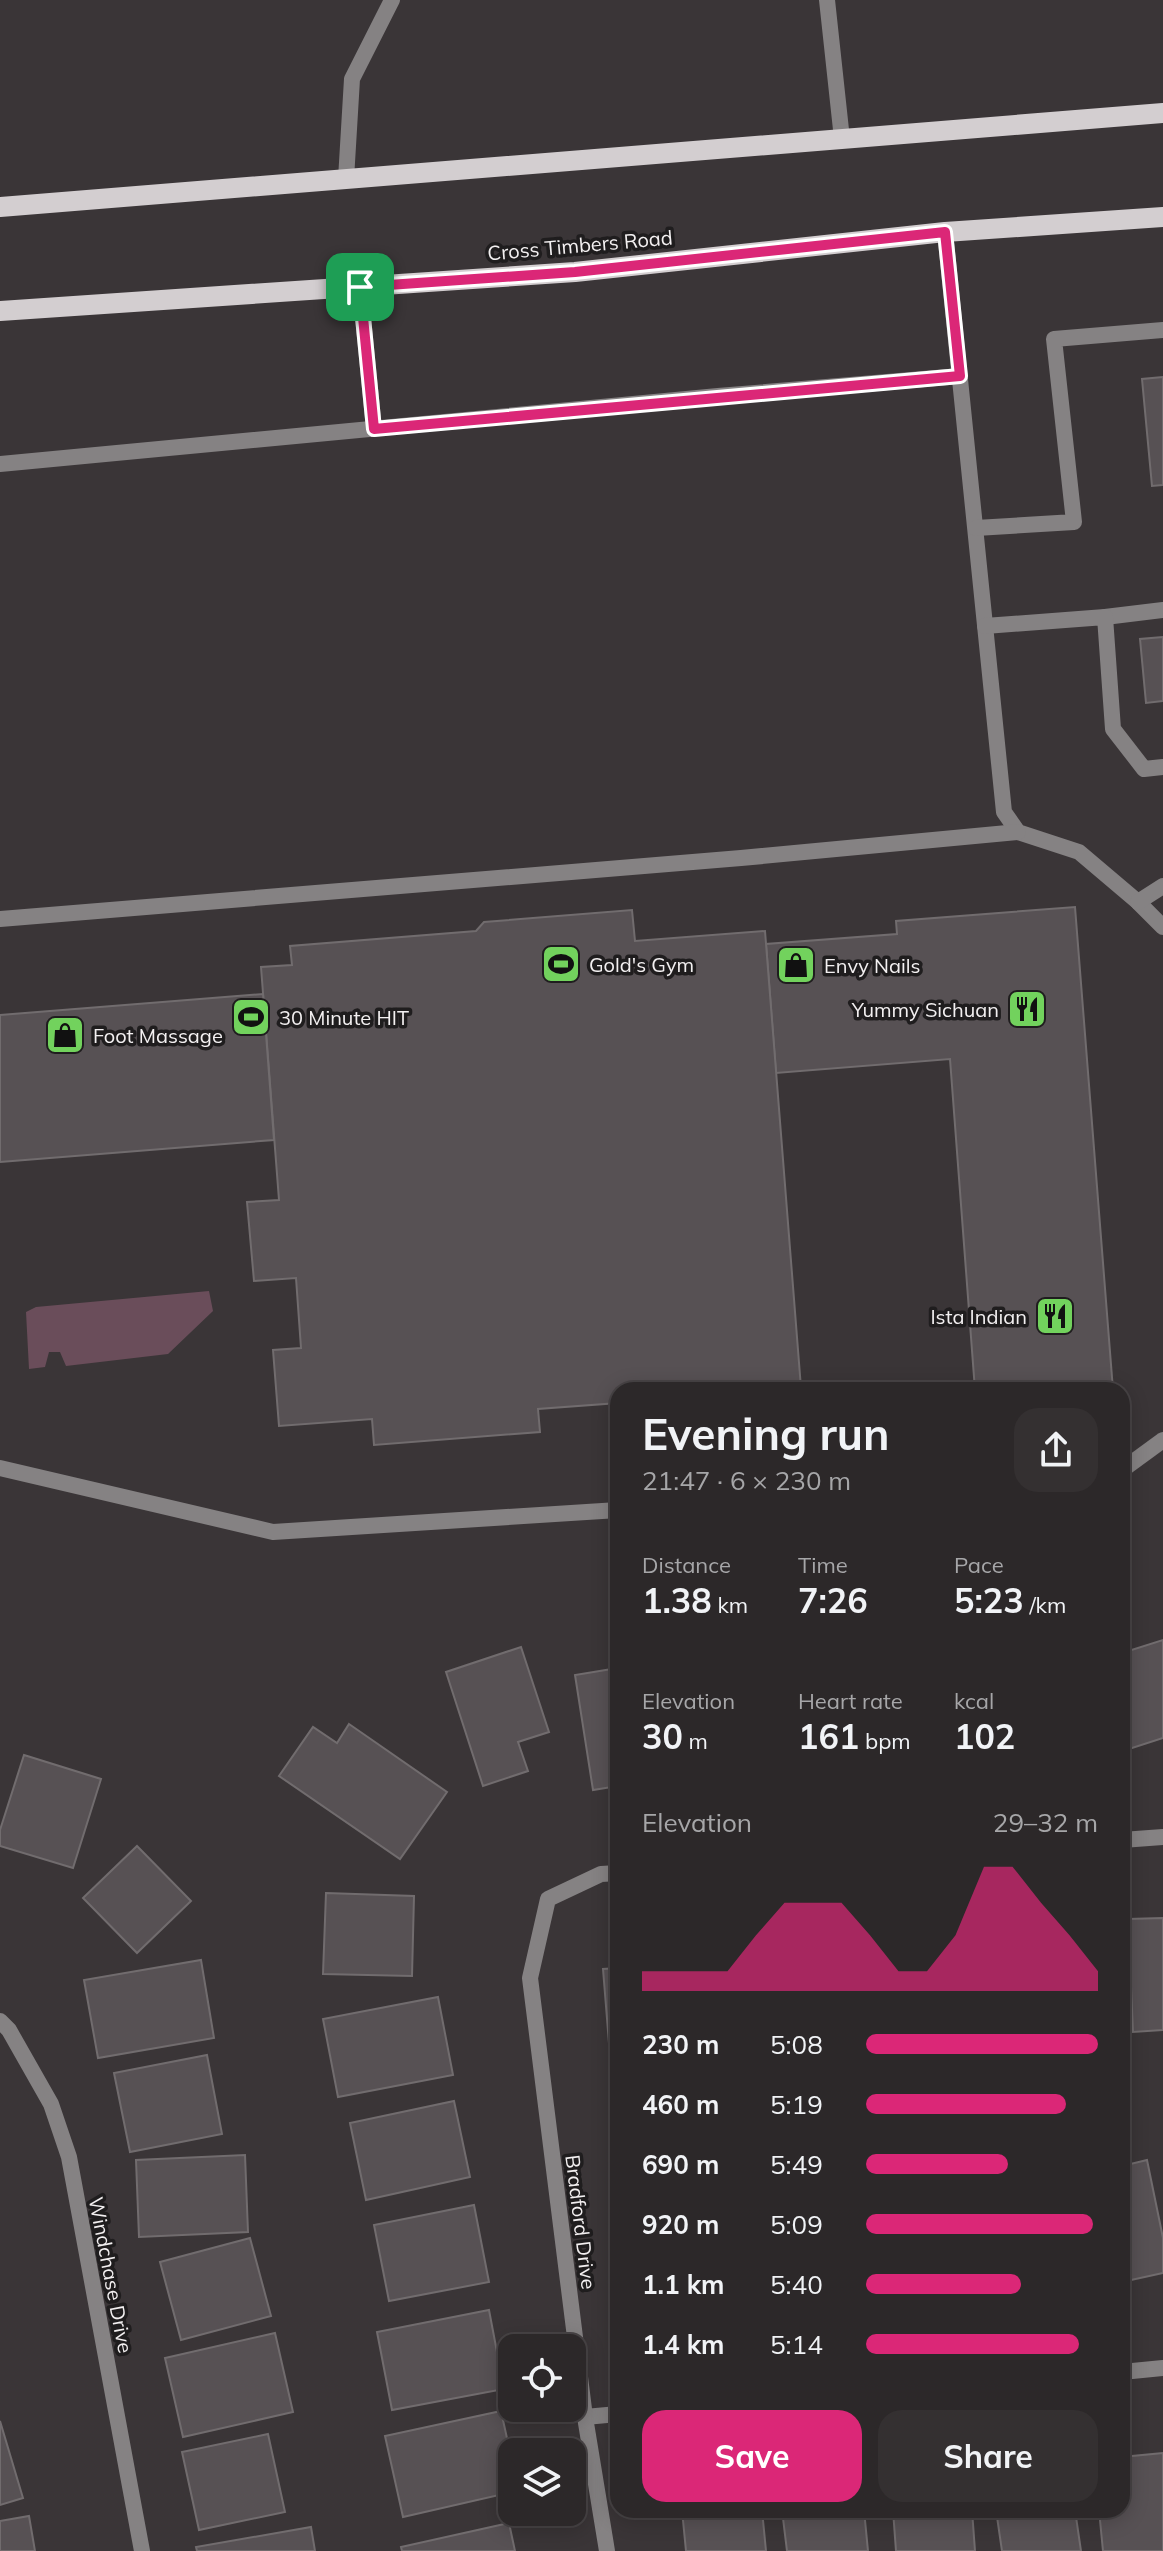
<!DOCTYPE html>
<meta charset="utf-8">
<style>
body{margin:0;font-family:Mulish,sans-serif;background:#343031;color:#f1f3f6;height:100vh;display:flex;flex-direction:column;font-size:30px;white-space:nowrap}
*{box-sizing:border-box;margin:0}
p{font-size:26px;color:#a6a6a8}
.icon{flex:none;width:44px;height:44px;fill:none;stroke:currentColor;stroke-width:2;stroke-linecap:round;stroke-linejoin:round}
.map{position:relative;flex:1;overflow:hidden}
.drawer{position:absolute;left:610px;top:1382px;width:520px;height:1136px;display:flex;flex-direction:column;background:#2c2829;border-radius:24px;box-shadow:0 4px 20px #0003,0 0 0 2px #484446}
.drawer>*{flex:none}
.fabs{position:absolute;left:498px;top:2334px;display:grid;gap:16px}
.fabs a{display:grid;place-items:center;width:88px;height:88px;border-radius:16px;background:#2c2829;box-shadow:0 4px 20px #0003,0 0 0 2px #484446;font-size:40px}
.pin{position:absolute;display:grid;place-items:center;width:68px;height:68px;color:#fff;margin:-34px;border-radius:16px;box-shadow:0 4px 12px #0006}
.round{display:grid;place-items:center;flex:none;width:84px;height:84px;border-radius:24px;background:#343031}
.head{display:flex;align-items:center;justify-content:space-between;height:136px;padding:0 32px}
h1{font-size:44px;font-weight:700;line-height:60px}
.stats{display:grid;grid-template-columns:repeat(3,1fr);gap:12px;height:136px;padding:8px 32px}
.stats div{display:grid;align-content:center}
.stats b{font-size:34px;font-weight:700}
.stats small{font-size:22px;font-weight:400}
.stats p{font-size:22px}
.chart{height:224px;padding:16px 32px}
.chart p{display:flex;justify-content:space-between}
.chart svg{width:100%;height:144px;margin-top:8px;fill:#db2777;opacity:.7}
.primary-button{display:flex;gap:16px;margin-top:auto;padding:16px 32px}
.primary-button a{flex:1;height:92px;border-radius:24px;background:#db2777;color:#fff;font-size:32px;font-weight:700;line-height:92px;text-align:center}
.primary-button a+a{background:#343031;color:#f1f3f6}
ul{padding:0 32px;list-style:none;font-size:26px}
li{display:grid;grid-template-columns:128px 96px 1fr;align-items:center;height:60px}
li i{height:20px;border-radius:10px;background:#db2777}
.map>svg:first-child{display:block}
</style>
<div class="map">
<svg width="1163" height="2551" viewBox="0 0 1163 2551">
<rect width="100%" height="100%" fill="#3a3537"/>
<polygon fill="#6a4d5a" points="209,1291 213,1311 168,1354 66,1366 60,1352 49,1352 45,1367 29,1369 26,1312 36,1307"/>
<g fill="#575154" stroke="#716c6e" stroke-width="2">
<polygon points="1163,377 1163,485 1152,486 1142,379"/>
<polygon points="1163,637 1163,701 1146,703 1140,639"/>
<polygon points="1075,907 1113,1390 975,1390 950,1059 776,1073 766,944 897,934 896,921"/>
<polygon points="632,910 635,941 765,931 801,1388 618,1390 618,1403 538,1409 540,1432 374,1445 372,1419 279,1426 273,1350 301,1348 296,1278 254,1281 247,1202 279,1200 261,967 292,965 290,946 476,931 484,922"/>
<polygon points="263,994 274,1140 0,1162 0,1015"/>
<polygon points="1163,1640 1163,1738 1129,1749 1122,1727 1122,1653"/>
<polygon points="521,1647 549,1732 518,1742 528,1771 483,1786 446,1672"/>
<polygon points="618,1668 618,1786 593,1790 575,1675"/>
<polygon points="349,1724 447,1792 400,1859 279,1776 313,1727 337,1743"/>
<polygon points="24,1755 101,1779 73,1868 0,1846 0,1830"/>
<polygon points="137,1846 191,1901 137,1953 83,1898"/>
<polygon points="326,1893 414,1896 412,1976 323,1974"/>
<polygon points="1163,1918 1163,2030 1133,2032 1128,1919"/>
<polygon points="201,1960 214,2038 98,2058 84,1980"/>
<polygon points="618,1968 618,2093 613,2093 603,1969"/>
<polygon points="438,1997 453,2075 338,2097 323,2019"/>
<polygon points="207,2055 222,2134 130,2152 114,2073"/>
<polygon points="454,2101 470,2177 366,2200 350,2123"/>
<polygon points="245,2155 248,2232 139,2237 136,2160"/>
<polygon points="1147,2160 1163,2238 1163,2273 1122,2282 1122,2166"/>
<polygon points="474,2205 489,2282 389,2301 374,2225"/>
<polygon points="250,2238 271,2316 181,2340 160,2262"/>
<polygon points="489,2310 504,2389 392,2410 377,2332"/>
<polygon points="275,2333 293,2412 183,2437 165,2358"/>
<polygon points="501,2411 512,2461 512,2492 403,2517 385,2436"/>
<polygon points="0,2421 23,2498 0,2505"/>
<polygon points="268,2434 285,2512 199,2530 182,2452"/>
<polygon points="1163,2453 1163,2551 1103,2551 1099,2510 1122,2510 1122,2457"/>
<polygon points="682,2510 762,2510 766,2551 686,2551"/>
<polygon points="782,2510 864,2510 868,2551 787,2551"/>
<polygon points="893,2510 972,2510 975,2551 896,2551"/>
<polygon points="996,2510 1075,2510 1081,2551 1002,2551"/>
<polygon points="29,2516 35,2551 0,2551 0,2521"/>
<polygon points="509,2523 515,2551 402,2551 401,2547"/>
<polygon points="311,2527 315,2551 197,2551 196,2547"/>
</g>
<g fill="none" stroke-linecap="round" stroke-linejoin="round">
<g stroke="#858283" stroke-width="16">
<polyline points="827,0 842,139"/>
<polyline points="346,179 352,79 392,0"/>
<polyline points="945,232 1004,812 1018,832 1079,852 1138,902 1163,927"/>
<polyline points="360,287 374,429"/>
<polyline points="0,464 718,396 960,376"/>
<polyline points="976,528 1074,522 1054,339 1163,330"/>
<polyline points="1105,617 1163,610"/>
<polyline points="985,626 1105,617 1113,729 1144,769 1163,767"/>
<polyline points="1138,902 1163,886"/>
<polyline points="0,919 741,858 1018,832"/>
<polyline points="0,1468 273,1532 618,1510"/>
<polyline points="1122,1470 1163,1440"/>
</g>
<g stroke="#858283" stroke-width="16">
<polyline points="1122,1840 1163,1837"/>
<polyline points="0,2021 9,2030 51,2104 69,2157 142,2551"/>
<polyline points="1122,2372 1163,2368"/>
<polyline points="585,2417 618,2414"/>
<polyline points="607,2551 585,2417 530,1978 548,1899 601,1874 618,1873"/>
</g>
<g stroke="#d3ced0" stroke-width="20">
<polyline points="0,207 1163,113"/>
<polyline points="0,311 575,272 945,232 1163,217"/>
</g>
</g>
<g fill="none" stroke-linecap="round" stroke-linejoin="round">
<g stroke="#fff" stroke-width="16">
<polygon id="route" points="945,232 960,376 374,429 360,287 575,272"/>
</g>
<use href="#route" stroke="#db2777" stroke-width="10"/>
</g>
<defs>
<g id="stadium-square" transform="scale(2)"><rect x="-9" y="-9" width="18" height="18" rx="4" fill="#72d25d" stroke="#1f1d1e"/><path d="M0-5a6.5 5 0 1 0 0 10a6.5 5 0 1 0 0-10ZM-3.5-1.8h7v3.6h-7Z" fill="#111"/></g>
<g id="shop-square" transform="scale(2)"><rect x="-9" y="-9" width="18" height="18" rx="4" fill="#72d25d" stroke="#1f1d1e"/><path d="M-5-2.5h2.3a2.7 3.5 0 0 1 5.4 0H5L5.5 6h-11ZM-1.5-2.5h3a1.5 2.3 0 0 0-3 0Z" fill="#111"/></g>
<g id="restaurant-square" transform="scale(2)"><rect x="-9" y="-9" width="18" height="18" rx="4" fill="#72d25d" stroke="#1f1d1e"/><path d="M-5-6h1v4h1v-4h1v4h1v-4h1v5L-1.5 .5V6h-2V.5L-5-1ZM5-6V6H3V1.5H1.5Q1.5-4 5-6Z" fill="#111"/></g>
</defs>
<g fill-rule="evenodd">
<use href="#stadium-square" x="561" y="964"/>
<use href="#shop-square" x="796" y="965"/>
<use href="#restaurant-square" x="1027" y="1009"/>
<use href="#stadium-square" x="251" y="1017"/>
<use href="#shop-square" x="65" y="1035"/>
<use href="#restaurant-square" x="1055" y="1316"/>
</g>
<g text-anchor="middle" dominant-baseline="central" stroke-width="7" stroke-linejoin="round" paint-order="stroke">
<g font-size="20" fill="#f3f0f1" stroke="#1f1d1e">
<text transform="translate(580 245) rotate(-5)">Cross Timbers Road</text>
<text transform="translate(581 2222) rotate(83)">Bradford Drive</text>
<text transform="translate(111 2275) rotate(79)">Windchase Drive</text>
</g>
<g font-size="20" fill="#f3f0f1" stroke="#1f1d1e" text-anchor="start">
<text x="589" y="964">Gold's Gym</text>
<text x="824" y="965">Envy Nails</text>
<text x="999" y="1009" text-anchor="end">Yummy Sichuan</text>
<text x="279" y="1017">30 Minute HIT</text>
<text x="93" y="1035">Foot Massage</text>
<text x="1027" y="1316" text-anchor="end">Ista Indian</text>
</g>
</g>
</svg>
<div class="fabs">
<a><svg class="icon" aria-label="locate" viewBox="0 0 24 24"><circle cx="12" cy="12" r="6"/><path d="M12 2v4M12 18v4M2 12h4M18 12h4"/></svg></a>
<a><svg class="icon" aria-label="layers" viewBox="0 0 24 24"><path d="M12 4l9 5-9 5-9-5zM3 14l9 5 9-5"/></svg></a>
</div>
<div class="pin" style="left:360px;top:287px;background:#1e9e55"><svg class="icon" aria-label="arrive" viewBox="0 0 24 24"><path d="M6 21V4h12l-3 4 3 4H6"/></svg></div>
<section class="drawer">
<div class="head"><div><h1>Evening run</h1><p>21:47 · 6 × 230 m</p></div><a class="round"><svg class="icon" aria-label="share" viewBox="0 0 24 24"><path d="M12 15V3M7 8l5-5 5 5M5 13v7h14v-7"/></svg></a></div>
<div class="stats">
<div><p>Distance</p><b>1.38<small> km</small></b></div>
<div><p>Time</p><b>7:26</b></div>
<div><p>Pace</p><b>5:23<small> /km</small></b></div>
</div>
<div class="stats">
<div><p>Elevation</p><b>30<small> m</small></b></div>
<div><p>Heart rate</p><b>161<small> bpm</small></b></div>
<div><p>kcal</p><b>102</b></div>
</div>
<div class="chart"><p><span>Elevation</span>29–32 m</p>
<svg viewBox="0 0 160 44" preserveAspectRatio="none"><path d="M0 44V38L10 38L20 38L30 38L40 27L50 17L60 17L70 17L80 27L90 38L100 38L110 27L120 6L130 6L140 17L150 27L160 38V44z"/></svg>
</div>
<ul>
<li><b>230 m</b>5:08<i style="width:100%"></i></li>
<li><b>460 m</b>5:19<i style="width:86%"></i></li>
<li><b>690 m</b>5:49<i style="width:61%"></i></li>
<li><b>920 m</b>5:09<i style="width:98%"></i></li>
<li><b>1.1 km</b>5:40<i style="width:67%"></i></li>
<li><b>1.4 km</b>5:14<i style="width:92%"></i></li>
</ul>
<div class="primary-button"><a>Save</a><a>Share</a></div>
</section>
</div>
